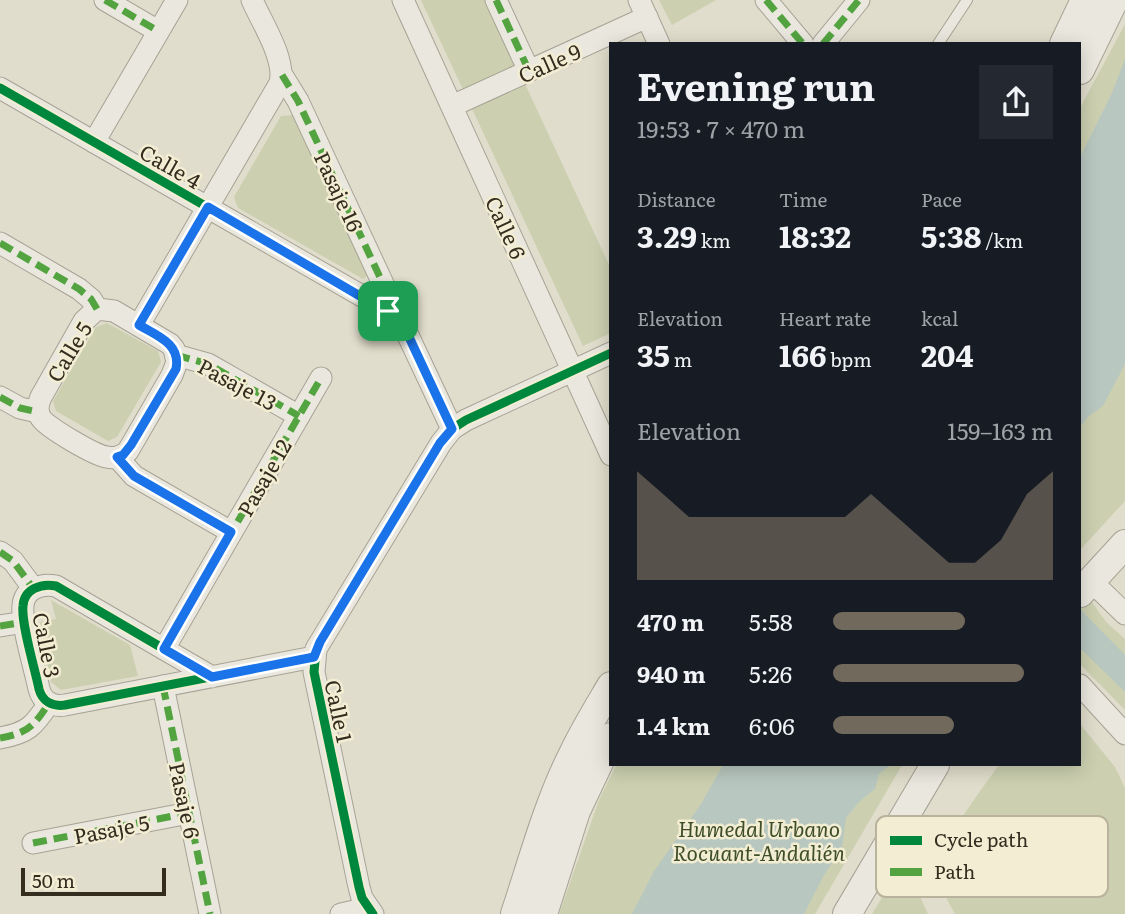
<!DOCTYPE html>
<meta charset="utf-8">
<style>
body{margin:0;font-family:Literata,serif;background:#242831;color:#f1f3f6;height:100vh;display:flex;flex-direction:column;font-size:26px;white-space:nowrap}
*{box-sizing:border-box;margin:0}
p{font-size:23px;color:#9ea1a6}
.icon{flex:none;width:38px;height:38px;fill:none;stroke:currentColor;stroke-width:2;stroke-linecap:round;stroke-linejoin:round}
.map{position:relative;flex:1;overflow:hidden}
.sheet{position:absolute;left:609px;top:42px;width:472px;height:724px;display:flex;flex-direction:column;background:#171b24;border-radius:0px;box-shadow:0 4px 18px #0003}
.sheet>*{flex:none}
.scale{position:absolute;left:21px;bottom:18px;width:145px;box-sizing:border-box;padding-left:7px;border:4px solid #342c1f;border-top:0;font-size:19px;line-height:24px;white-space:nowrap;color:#342c1f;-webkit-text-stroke:5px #f2edd3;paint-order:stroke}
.pin{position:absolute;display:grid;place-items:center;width:60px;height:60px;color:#fff;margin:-30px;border-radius:14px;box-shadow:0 4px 10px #0006}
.round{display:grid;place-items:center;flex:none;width:74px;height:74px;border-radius:0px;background:#242831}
.summary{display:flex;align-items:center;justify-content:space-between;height:119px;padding:0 28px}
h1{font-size:38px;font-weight:700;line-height:52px}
.metrics{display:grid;grid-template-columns:repeat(3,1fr);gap:10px;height:119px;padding:7px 28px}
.metrics div{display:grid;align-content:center}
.metrics b{font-size:30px;font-weight:700}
.metrics small{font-size:19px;font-weight:400}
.metrics p{font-size:19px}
.chart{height:196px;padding:14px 28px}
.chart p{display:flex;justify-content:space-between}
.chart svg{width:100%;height:126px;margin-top:7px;fill:#716a5c;opacity:.7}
ul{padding:0 28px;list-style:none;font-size:23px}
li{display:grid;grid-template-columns:112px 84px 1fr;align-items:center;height:52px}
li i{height:18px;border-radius:9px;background:#716a5c}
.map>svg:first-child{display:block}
</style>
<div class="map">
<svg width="1125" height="914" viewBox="0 0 1125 914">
<rect width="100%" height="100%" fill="#e1ddcc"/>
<g fill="#ccd0b0">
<polygon points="421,0 486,0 611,269 611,333 583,346"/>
<polygon points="659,0 716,0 672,25"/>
<polygon points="1125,24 1125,501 1080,550 1080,108"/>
<polygon points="294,115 368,275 363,279 238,208 234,197 281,116"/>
<polygon points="107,323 158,351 161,362 117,437 108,441 56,411 53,401 96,327"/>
<polygon points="1080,586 1107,623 1125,639 1125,710 1080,664"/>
<polygon points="51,600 130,645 138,676 61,690 51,682 40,622 56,619"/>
<path d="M1080,724L1115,767L1125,788V914H955C947,899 938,885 937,868C936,850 986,783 999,765H1080Z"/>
<polygon points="616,765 902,765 815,914 559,914 599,800"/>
<polygon points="904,861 928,914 872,914"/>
</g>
<g fill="#b8c7bf">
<polygon points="1125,59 1125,364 1103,406 1089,416 1080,427 1080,157 1112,93"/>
<polygon points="1080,609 1125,655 1125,692 1080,648"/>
<polygon points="723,765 890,765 879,774 875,789 859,802 846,818 842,847 823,877 804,914 632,914 654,871 701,804"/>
</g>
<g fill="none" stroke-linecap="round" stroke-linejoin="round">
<g stroke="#a6a295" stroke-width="12">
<polyline id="service" points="938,44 967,0"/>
</g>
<g stroke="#a6a295" stroke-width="23">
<g id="minor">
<polyline points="105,0 158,31"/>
<polyline points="403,0 611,455"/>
<polyline points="496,0 529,71"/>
<polyline points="639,0 659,44"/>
<polyline points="766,0 803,44"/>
<polyline points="823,44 859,0"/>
<polyline points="282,75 298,101 385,288 388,311"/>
<polyline points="0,88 388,311 405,329 452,429"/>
<polyline points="452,106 647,17"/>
<polyline points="94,142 177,0"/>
<polyline points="0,243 79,289 91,299 97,309"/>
<path d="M97,309L114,311L170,344L174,349L177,362L172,375L128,451C122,456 115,459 107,457C96,456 46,427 41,418C36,411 38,404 41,397L84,321Z"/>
<path d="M139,325L280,83C286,59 262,23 252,0"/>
<polyline points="176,355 208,364 299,416"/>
<polyline points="0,397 20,408 38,412"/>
<polyline points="117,457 134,476 231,532"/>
<polyline points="0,552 13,561 33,588"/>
<polyline points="1091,581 1125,614"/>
<polyline points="0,626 25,622"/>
<polyline points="164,649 321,378"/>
<path d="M212,677L56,586C41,583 24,589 23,606C21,624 35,669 39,689C42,701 52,707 65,705L314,657"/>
<polyline points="1080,685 1125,734"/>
<polyline points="163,686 210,914"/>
<path d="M0,738C28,733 34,726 49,703"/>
<polyline points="33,843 189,813"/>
<polyline points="341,914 368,908"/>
<polyline points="373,914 362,898 359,887 314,672 316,649 441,443 452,429 466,420 611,353"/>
</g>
</g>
<g stroke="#a6a295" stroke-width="30">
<g id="tertiary">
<polyline points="1064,44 1085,0"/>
<polyline points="1080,70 1114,0"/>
<polyline points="1080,593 1125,544"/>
<path d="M515,914C533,860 548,803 574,752C585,729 598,708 611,686"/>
<polyline points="543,914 576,811 611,737"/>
<polyline points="847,914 935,765"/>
</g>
</g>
<use href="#service" stroke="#eae8de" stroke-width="10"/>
<use href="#minor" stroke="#eae8de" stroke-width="21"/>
<use href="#tertiary" stroke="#eae8de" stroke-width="28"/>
<g stroke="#53a441" stroke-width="7" stroke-dasharray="14 7" stroke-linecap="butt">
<polyline points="105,0 158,31"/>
<polyline points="496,0 529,71"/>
<polyline points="766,0 803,44"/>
<polyline points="823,44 859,0"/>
<polyline points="282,75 298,101 385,288 388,311"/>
<polyline points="0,243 79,289 91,299 97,309"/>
<polyline points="176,355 208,364 299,416"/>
<polyline points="0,397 20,408 38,412"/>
<polyline points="117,457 134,476 231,532"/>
<polyline points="0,552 13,561 33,588"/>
<polyline points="0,626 25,622"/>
<polyline points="164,649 321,378"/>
<polyline points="163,686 210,914"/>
<path d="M0,738C28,733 34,726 49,703"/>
<polyline points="33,843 189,813"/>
</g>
<g stroke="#f2edd3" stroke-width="13">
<g id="cycleway">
<polyline points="0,88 388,311 405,329 452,429"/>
<path d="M212,677L56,586C41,583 24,589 23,606C21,624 35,669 39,689C42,701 52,707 65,705L314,657"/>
<polyline points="373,914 362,898 359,887 314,672 316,649 441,443 452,429 466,420 611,353"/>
</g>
</g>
<use href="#cycleway" stroke="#00873e" stroke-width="9"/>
</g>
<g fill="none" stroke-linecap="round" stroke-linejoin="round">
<g stroke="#fff" stroke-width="14">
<path id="route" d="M208,207L394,316L409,337L452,429L440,443L320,642L314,657L212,677L164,649L231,532L134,476L117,457L123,455L131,445L176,369C181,344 158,336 139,325Z"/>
</g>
<use href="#route" stroke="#1a73e8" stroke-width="9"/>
</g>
<g text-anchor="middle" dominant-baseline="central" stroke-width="5" stroke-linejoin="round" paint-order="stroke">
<g font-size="21" fill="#342c1f" stroke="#f2edd3">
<text transform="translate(549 62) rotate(-24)">Calle 9</text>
<text transform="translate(171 165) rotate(30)">Calle 4</text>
<text transform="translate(340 191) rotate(65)">Pasaje 16</text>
<text transform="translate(507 227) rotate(65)">Calle 6</text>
<text transform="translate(68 351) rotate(-59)">Calle 5</text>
<text transform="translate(238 383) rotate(28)">Pasaje 13</text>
<text transform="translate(263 477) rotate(-60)">Pasaje 12</text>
<text transform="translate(48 645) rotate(79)">Calle 3</text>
<text transform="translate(340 711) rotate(78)">Calle 1</text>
<text transform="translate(186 800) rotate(78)">Pasaje 6</text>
<text transform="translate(111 828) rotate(-11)">Pasaje 5</text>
</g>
<g font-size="21" font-style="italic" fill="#3f4e28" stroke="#f2edd3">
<text x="759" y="827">Humedal Urbano<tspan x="759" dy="24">Rocuant-Andalién</tspan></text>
</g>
</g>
<rect x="876" y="816" width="232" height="81" rx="10" fill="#f2edd3" stroke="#b9b39d" stroke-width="2"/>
<rect x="890" y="836" width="32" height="9" fill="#00873e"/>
<rect x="890" y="868" width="32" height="8" fill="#53a441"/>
<g font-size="19" fill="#342c1f">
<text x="934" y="847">Cycle path</text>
<text x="934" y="879">Path</text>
</g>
</svg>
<div class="scale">50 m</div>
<div class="pin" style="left:388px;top:311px;background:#1e9e55"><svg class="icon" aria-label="arrive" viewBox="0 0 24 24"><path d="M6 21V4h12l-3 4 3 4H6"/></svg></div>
<section class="sheet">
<div class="summary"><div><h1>Evening run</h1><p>19:53 · 7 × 470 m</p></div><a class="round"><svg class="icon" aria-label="share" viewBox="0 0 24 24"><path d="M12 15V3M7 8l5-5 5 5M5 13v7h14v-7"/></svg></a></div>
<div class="metrics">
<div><p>Distance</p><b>3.29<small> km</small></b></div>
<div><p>Time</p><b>18:32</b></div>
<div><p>Pace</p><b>5:38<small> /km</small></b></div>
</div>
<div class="metrics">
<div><p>Elevation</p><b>35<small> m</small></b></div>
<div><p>Heart rate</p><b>166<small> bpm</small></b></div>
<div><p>kcal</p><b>204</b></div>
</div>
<div class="chart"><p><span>Elevation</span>159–163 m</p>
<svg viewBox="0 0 160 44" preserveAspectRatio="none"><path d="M0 44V6L10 14L20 22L30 22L40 22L50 22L60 22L70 22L80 22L90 14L100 22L110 30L120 38L130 38L140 30L150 14L160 6V44z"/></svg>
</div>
<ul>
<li><b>470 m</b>5:58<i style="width:60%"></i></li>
<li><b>940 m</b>5:26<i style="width:87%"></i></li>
<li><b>1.4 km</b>6:06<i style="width:55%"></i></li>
</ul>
</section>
</div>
